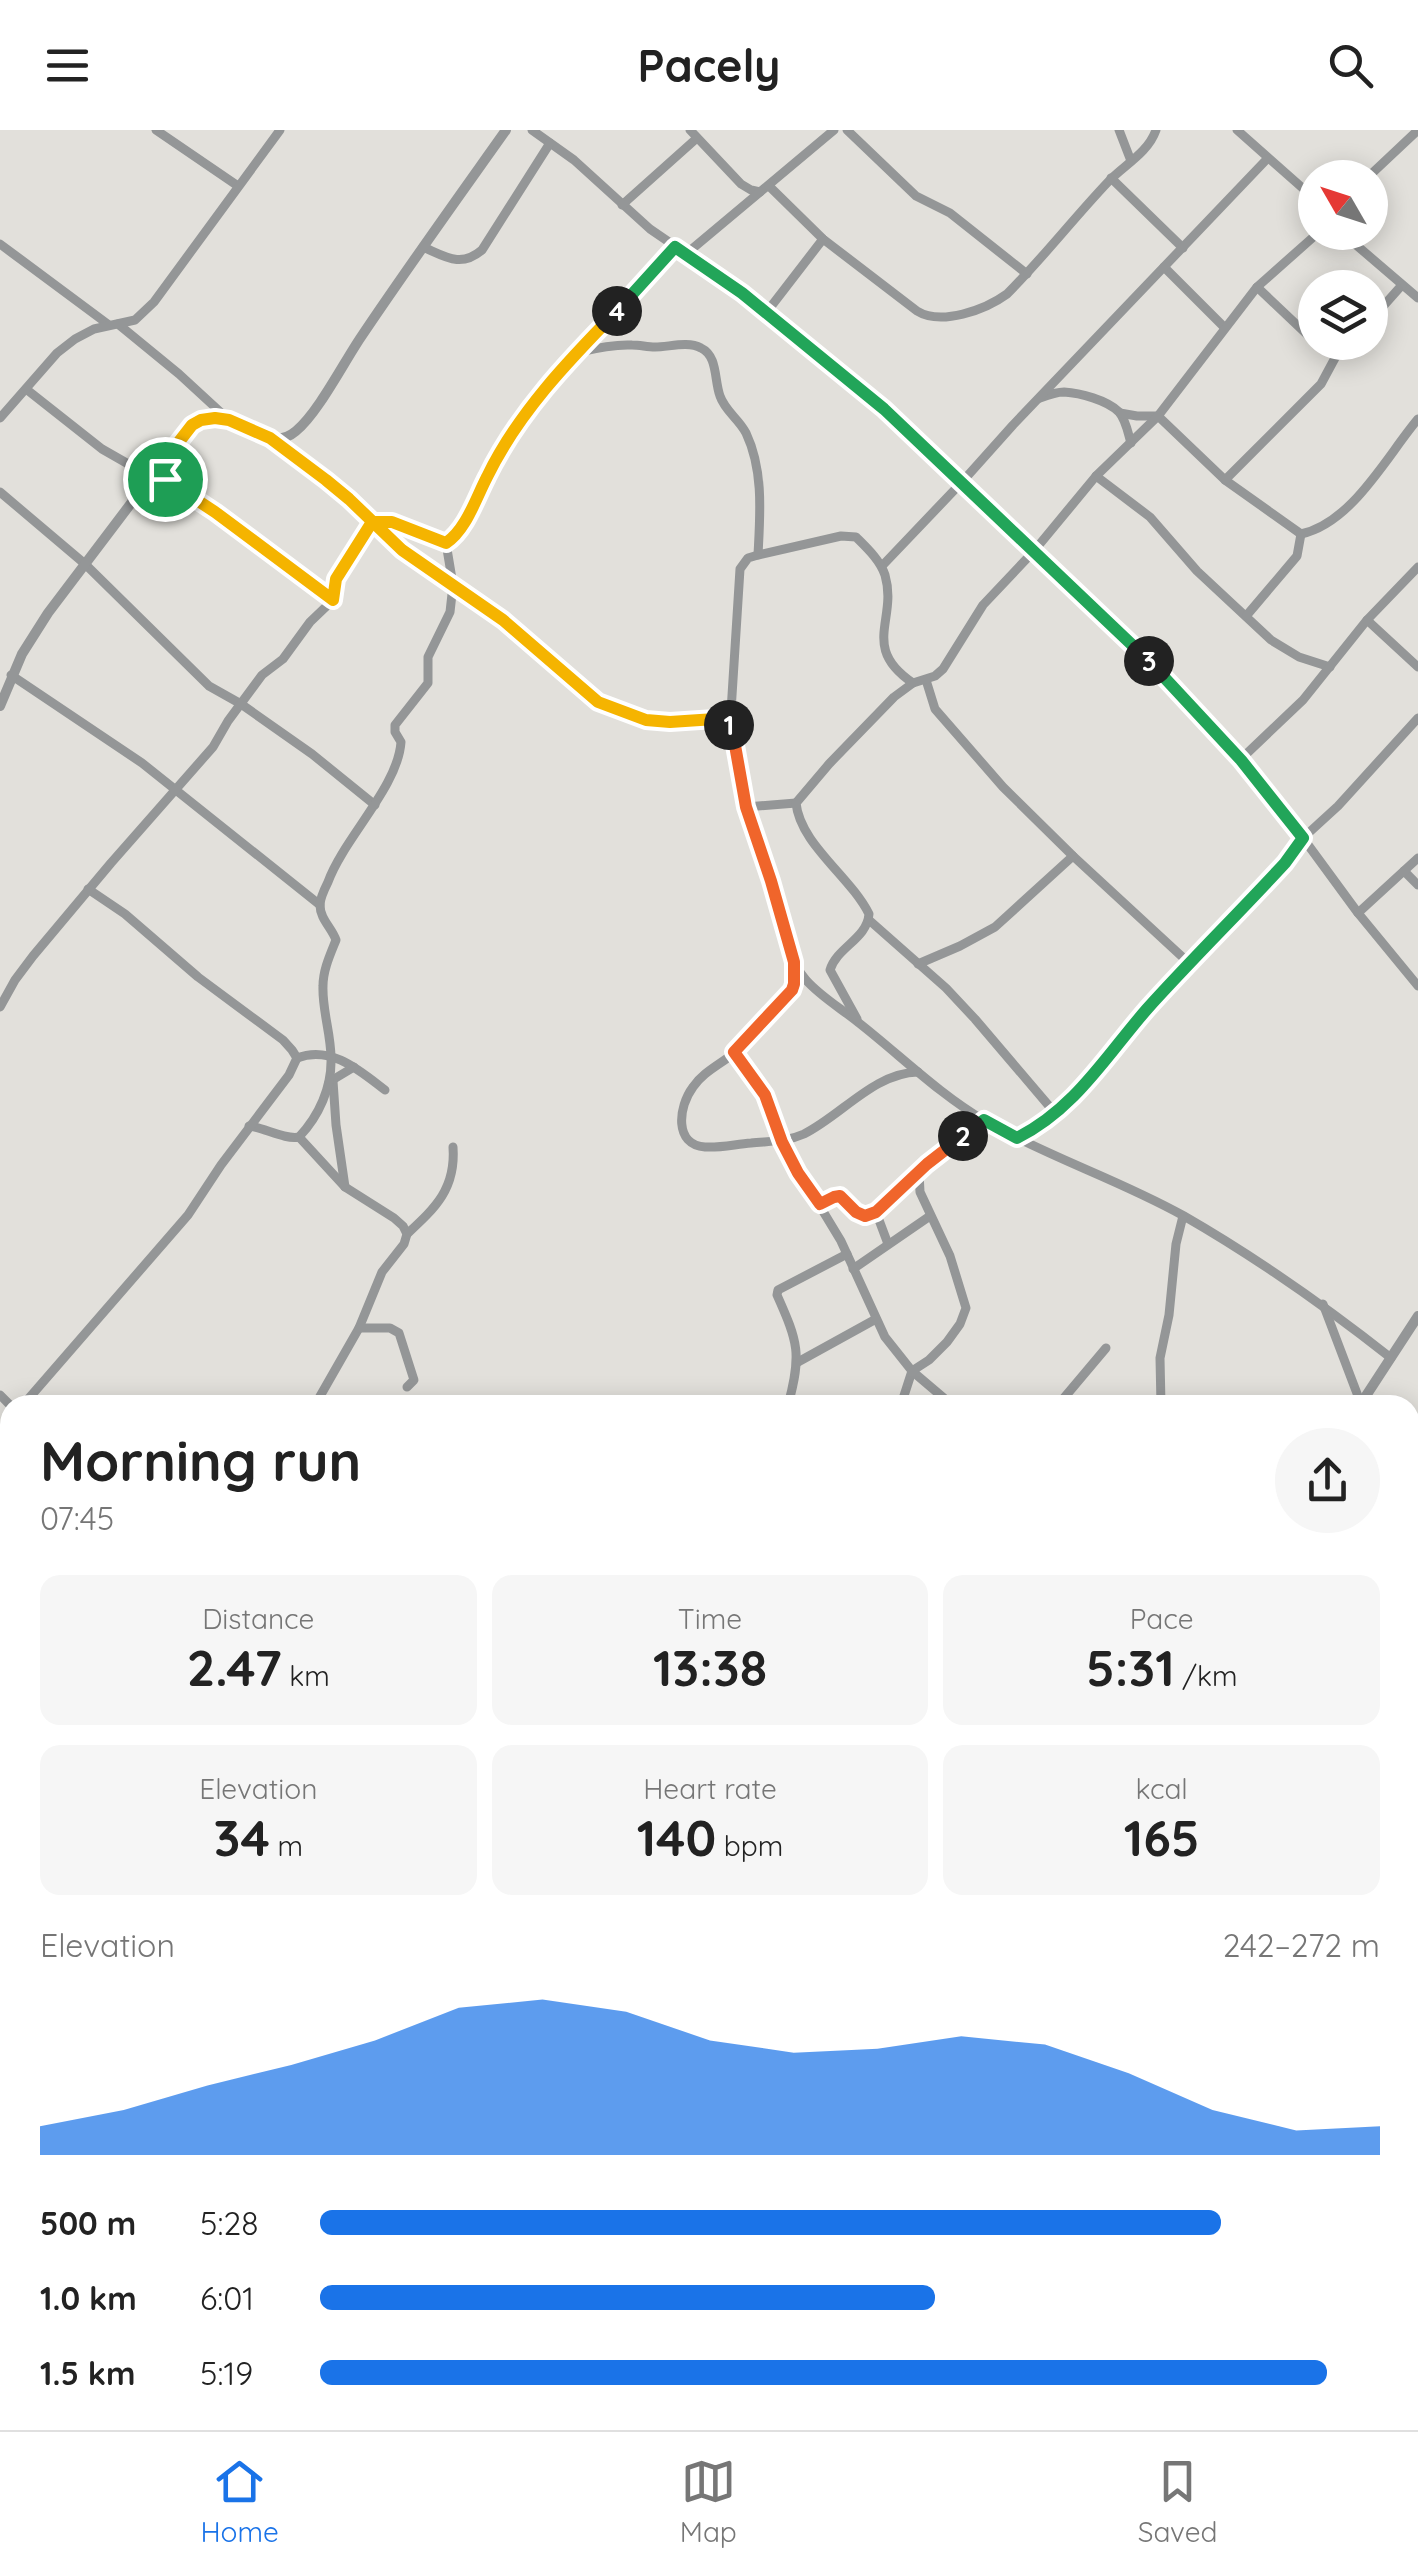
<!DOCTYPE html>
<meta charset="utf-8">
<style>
body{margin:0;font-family:Quicksand,sans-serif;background:#f6f6f6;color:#222;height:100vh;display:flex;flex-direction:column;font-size:38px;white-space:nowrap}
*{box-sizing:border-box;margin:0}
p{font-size:32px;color:#767676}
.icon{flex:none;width:55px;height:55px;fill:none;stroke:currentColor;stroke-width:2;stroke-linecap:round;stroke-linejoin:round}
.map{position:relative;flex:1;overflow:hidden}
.panel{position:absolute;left:0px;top:1265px;width:1420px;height:1035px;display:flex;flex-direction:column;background:#fff;border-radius:30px 30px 0 0;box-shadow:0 5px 25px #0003}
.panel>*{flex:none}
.needle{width:65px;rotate:309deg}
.tools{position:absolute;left:1298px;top:30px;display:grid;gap:20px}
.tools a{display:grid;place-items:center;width:90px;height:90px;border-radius:50%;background:#fff;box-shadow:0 5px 25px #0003;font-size:50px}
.pin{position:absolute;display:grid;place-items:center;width:85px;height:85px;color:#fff;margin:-42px;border:5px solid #fff;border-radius:50%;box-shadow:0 2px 10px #0007}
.km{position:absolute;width:50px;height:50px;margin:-25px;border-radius:50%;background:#222;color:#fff;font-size:28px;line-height:50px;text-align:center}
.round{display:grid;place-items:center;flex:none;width:105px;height:105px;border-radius:52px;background:#f6f6f6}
.head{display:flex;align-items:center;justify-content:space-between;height:170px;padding:0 40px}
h1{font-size:55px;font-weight:700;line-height:75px}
.stats{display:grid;grid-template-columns:repeat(3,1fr);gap:15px;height:170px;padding:10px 40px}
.stats div{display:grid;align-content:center;border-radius:20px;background:#f6f6f6;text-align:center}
.stats b{font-size:50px;font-weight:700}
.stats small{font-size:28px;font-weight:400}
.stats p{font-size:28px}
.chart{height:280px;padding:20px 40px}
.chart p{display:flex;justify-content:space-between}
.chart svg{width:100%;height:180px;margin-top:10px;fill:#1a73e8;opacity:.7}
ul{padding:0 40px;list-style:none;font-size:32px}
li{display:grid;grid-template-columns:160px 120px 1fr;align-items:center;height:75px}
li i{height:25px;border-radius:12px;background:#1a73e8}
header{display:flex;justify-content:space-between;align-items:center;height:130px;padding:0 40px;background:#fff;font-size:45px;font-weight:700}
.tabs{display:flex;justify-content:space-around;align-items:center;height:140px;border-top:2px solid #e0e0e0;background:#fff;font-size:28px;color:#767676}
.tabs a{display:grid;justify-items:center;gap:5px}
.tabs .selected{color:#1a73e8}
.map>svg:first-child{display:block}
</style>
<header><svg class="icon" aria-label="menu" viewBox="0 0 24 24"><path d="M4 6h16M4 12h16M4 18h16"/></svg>Pacely<svg class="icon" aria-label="search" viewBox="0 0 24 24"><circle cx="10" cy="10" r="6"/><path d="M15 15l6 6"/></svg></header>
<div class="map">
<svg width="1418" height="2300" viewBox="0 0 1418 2300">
<rect width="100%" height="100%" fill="#e2e0db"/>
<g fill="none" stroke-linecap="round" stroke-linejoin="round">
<g stroke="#949697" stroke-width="9">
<polyline points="156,0 238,56"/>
<polyline points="532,0 574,30 650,99 723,149 884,279 1170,551 1241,629 1303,708 1358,783 1418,856"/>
<polyline points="690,0 741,54 751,60 760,62 834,0"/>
<polyline points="847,0 916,66 950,83 1027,144"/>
<polyline points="1119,0 1131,31"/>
<polyline points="1237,0 1315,69"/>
<polyline points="1111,48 1183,118"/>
<polyline points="1367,48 1418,0"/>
<path d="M769,56L823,109L917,181C941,196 985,180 1007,164C1042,129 1073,89 1108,52C1124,35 1148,23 1156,0"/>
<polyline points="622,75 697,8"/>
<polyline points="1341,102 1418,168"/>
<polyline points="0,114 109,195"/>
<path d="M423,117C446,127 461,138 482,120L550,13"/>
<polyline points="686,124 760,62"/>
<polyline points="1164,137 1224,197"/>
<polyline points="1257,157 1315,212"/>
<polyline points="766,183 823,109"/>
<polyline points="1370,191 1402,155"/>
<polyline points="118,194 179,244 229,290"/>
<path d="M579,222C596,218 614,214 632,215C640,215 647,217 655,217C669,217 688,211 701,218C718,226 714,250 720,266C725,281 739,289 746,303C764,341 760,385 758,425"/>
<polyline points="26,259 102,319 130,335 181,358 333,470"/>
<path d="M1040,268C1048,265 1056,262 1064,262C1080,263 1107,270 1119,282C1126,290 1128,303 1131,313"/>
<path d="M1120,283L1137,286H1158L1225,350L1301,404C1352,393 1386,327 1418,289"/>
<polyline points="0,288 57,223 75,209 94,199 135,190 154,172 280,0"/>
<path d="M270,308L349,369L403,420L503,490L598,572L647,590L670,592L715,589L725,591C740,607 736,636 741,657C748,689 761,719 771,751C780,780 785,827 806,850C821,867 842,879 859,893C901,926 939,964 985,991C1048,1027 1120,1050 1184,1086C1257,1128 1325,1176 1391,1228"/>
<polyline points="1096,346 1150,387 1197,441 1271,510 1299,527 1330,537"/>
<polyline points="1225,350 1321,254 1335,228 1350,212"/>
<polyline points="0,362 85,434 209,556 241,574 312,624 375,675"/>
<polyline points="882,436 962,352 1013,295 1267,29"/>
<polyline points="1247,485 1297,426 1301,404"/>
<polyline points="1367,490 1418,537"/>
<polyline points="11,545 142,633 320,775"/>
<polyline points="926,550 935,579 1003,657 1073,726 1190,834"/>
<path d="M730,597L740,439L748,428L758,425L841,406L856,407C867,418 880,430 885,445C898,490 860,517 913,553"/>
<polyline points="1241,629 1303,570 1367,490 1418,437"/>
<polyline points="746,677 796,673"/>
<polyline points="1404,741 1418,755"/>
<polyline points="1358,783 1418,728"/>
<polyline points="869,790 946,858 975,889 1055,983"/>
<polyline points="918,834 960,816 995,797 1073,726"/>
<path d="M795,837C795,845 796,853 792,860C782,877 749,909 734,923C721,934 703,942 693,957C678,977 674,1015 705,1017C721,1018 736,1014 751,1013C770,1011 786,1012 804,1004C842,985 874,943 918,942"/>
<path d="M0,877L15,850L33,826L111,733L213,617L228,591L262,545L283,529L310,492L333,470L336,449L372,392H392L446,413C468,400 492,334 509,308C554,237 619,180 675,117"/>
<path d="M857,889L830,840C837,817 867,809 869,784C851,747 800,714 796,673L829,634L894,567L913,553L935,546L943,539L983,475L1034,421L1096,346L1158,286L1257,157L1319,102"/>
<polyline points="734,922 765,965 781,1012 841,1111 885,1207 912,1241 952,1275"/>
<path d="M297,928C331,915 359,940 385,960"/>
<polyline points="333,951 336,995 345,1057"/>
<polyline points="329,952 354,937"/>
<path d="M249,996C265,998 285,1010 299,1007C319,986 332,957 331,928C331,904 322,880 323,856C323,840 330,825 336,810C332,798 320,789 320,775C320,768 325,758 328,752C344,708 398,657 401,612L395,602V595L428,553V527L450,482L453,455L446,413"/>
<polyline points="299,1007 345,1057 394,1088 403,1096 407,1104 404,1114 382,1142 359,1198 315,1275"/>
<path d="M1017,1007C1075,979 1106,925 1148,879C1192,829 1240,782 1285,733L1303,708L1338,676L1418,588"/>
<polyline points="820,1074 834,1067 840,1067 856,1082 865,1085 876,1082 919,1043"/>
<polyline points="876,1082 888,1114"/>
<path d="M407,1104C435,1078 456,1059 453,1017"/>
<polyline points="853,1139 930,1086"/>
<polyline points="1323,1174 1361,1274"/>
<polyline points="359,1198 390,1198 399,1203 414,1250 407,1257"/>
<polyline points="798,1232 876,1189"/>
<polyline points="0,1265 10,1275"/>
<polyline points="23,1275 188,1085 221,1035 289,945 297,928 292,920 283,910 198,847 125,784 88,759"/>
<path d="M788,1275C802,1224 798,1212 777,1165L778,1160L847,1124"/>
<polyline points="901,1275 912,1241 929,1230 947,1212 960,1194 966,1178 950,1126 920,1062 919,1043 927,1035 984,990"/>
<polyline points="1058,1275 1106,1218"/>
<polyline points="1161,1275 1160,1228 1169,1185 1176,1114 1183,1086"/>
<polyline points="0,1306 10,1292"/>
<polyline points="1410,1323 1418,1313"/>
<polyline points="1410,1330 1418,1337"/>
<polyline points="1410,1432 1418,1422"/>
<polyline points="1410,1449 1418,1463"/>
<polyline points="0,1469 10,1476"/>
<polyline points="1410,1559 1418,1565"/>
<polyline points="0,1622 10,1630"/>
<polyline points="1410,1645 1418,1647"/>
<polyline points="0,1750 10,1757"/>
<polyline points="1410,1770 1418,1757"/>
<polyline points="0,1875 10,1862"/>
<polyline points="1410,1954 1418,1956"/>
<polyline points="1410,1998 1418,2017"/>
<polyline points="0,2003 10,2010"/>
<polyline points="1410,2166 1418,2155"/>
<polyline points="0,2283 10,2277"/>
<polyline points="196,2290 200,2300"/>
<polyline points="266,2290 288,2300"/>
<polyline points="1240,2290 1246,2300"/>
<polyline points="1380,2290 1390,2300"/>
<polyline points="145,2300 154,2290"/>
<polyline points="496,2300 501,2290"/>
</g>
<g stroke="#949697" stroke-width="10">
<path d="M0,576L22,524L48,483L185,302C228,261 261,331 296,301C318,283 344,232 361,207C408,137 457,69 506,0"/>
<polyline points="1360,1275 1418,1186"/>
<polyline points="635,2300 641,2290"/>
</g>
</g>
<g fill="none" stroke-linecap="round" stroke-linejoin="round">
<g stroke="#fff" stroke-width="20">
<polyline id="split-1" points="165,349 154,344 192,295 201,290 215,288 229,290 270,308 326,350 349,369 402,420 503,490 598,572 646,590 670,592 715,589 729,595"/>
</g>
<g stroke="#fff" stroke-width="20">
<polyline id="split-2" points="729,595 733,604 746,677 771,751 794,832 794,854 792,860 734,922 765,965 782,1012 798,1043 820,1074 834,1067 840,1066 856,1082 865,1086 876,1082 927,1034 963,1006"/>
</g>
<g stroke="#fff" stroke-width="20">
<path id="split-3" d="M963,1006L984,990L1017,1008C1075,979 1106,926 1147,879C1192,829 1240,782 1285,733L1303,708L1241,630L1149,531"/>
</g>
<g stroke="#fff" stroke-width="20">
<polyline id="split-4" points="617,181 675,117 742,163 884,279 1149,531"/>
</g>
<g stroke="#fff" stroke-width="20">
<path id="split-5" d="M165,349L215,382L333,470L336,449L372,392H392L446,413C466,400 476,368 487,347C518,283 568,231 617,181"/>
</g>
<use href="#split-1" stroke="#f5b400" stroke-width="12"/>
<use href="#split-2" stroke="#f0652b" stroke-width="12"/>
<use href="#split-3" stroke="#22a559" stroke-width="12"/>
<use href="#split-4" stroke="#22a559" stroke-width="12"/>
<use href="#split-5" stroke="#f5b400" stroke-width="12"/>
</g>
</svg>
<div class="tools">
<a><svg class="needle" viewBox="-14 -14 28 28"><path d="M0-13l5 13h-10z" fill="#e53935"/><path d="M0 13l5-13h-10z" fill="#767676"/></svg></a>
<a><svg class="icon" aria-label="layers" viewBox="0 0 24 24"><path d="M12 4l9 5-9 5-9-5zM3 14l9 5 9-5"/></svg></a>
</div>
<div class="pin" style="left:165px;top:349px;background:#1e9e55"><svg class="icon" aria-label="arrive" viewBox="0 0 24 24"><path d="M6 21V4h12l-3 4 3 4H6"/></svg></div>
<b class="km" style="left:729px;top:595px">1</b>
<b class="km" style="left:963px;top:1006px">2</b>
<b class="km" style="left:1149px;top:531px">3</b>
<b class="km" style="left:617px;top:181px">4</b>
<section class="panel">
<div class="head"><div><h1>Morning run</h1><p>07:45</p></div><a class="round"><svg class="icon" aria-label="share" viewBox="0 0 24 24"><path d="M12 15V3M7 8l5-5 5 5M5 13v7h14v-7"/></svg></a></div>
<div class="stats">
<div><p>Distance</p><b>2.47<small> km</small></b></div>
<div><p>Time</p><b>13:38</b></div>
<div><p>Pace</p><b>5:31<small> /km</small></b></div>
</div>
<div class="stats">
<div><p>Elevation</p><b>34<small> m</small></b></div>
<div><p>Heart rate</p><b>140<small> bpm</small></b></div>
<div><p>kcal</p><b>165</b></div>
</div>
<div class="chart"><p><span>Elevation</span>242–272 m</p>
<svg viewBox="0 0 160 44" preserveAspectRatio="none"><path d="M0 44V37L10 33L20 27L30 22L40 16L50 8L60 6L70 9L80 16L90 19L100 18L110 15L120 17L130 24L140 33L150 38L160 37V44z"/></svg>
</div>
<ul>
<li><b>500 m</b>5:28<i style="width:85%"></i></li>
<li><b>1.0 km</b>6:01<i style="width:58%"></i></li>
<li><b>1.5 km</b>5:19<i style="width:95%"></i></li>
</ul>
</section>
</div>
<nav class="tabs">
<a class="selected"><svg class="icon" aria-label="home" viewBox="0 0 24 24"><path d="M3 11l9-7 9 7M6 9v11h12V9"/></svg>Home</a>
<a><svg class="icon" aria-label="map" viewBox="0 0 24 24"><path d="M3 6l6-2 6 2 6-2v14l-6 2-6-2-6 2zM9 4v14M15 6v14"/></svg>Map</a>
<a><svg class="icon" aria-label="saved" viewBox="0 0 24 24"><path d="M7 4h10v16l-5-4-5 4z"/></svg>Saved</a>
</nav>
